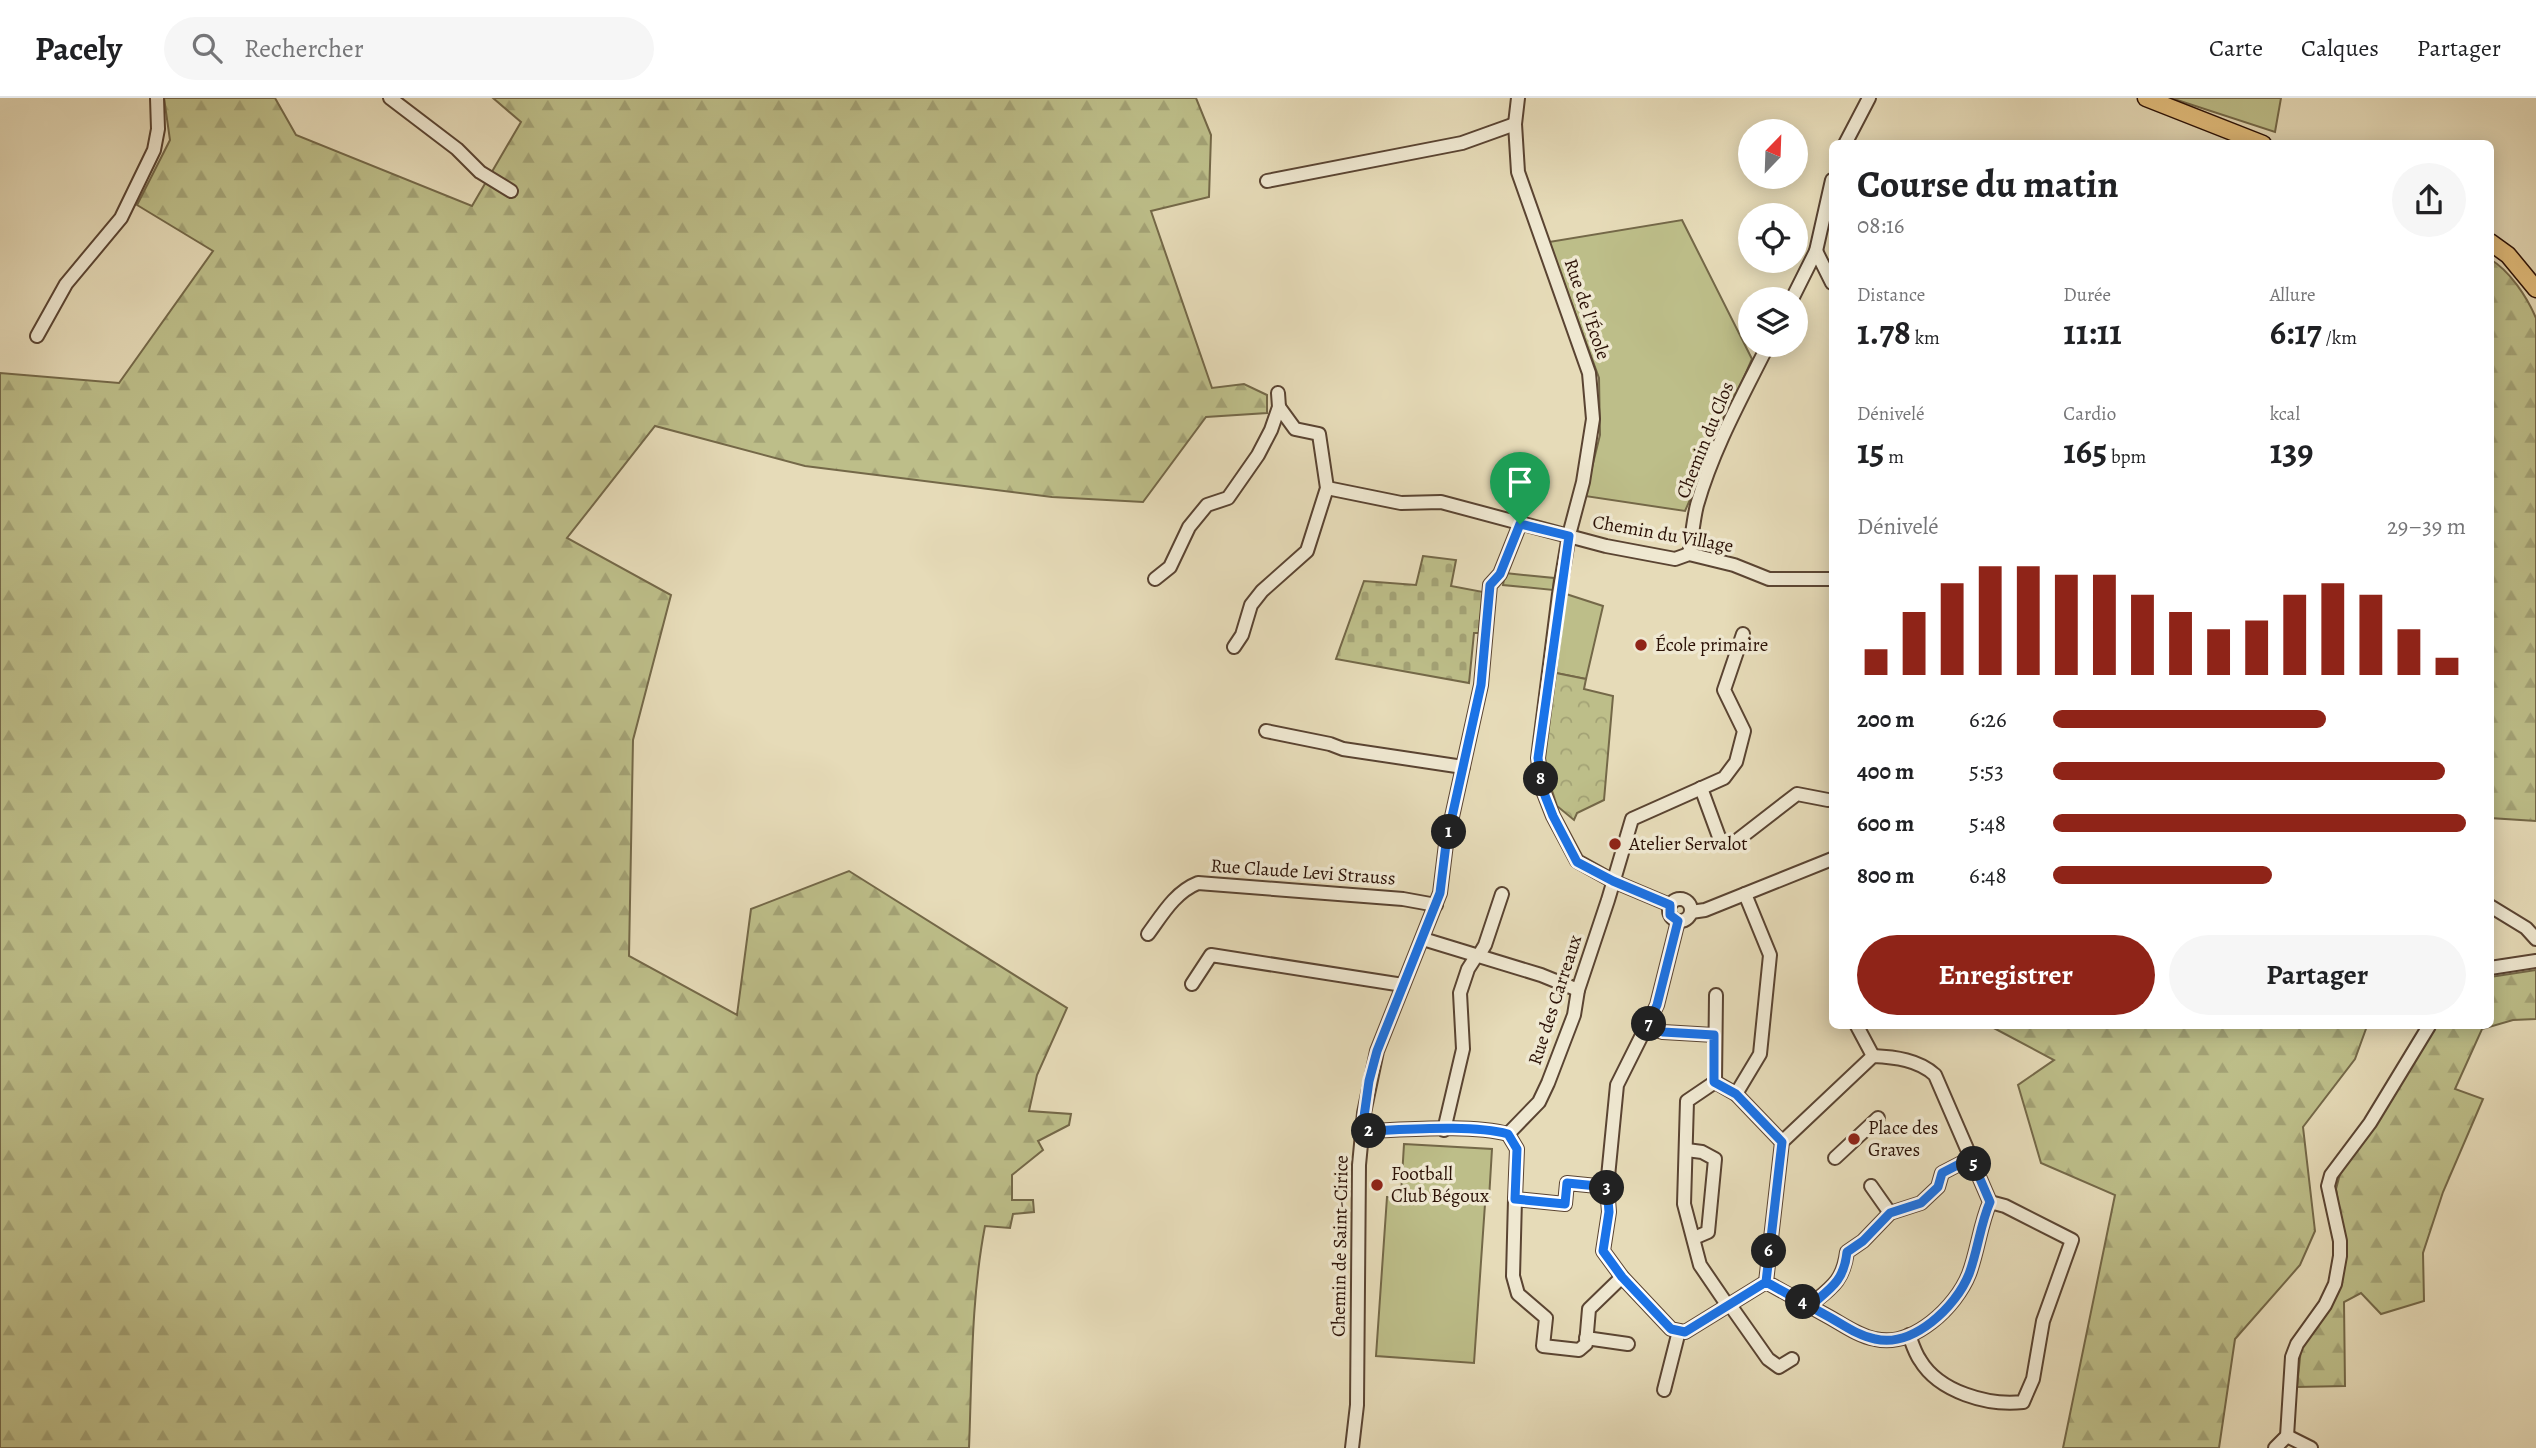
<!DOCTYPE html>
<html lang="fr">
<meta charset="utf-8">
<style>
body{margin:0;font-family:Alegreya,serif;background:#f6f6f6;color:#202124;height:100vh;display:flex;flex-direction:column;font-size:26px;white-space:nowrap}
*{box-sizing:border-box;margin:0}
p{font-size:23px;color:#757577}
.icon{flex:none;width:38px;height:38px;fill:none;stroke:currentColor;stroke-width:2;stroke-linecap:round;stroke-linejoin:round}
.map{position:relative;flex:1;overflow:hidden}
.sheet{position:absolute;left:1829px;top:42px;width:665px;height:889px;display:flex;flex-direction:column;background:#fff;border-radius:10px;box-shadow:0 4px 18px #0003}
.sheet>*{flex:none}
.needle{width:46px;rotate:23deg}
.buttons{position:absolute;left:1738px;top:21px;display:grid;gap:14px}
.buttons a{display:grid;place-items:center;width:70px;height:70px;border-radius:50%;background:#fff;box-shadow:0 4px 18px #0003;font-size:35px}
.pin{position:absolute;display:grid;place-items:center;width:60px;height:60px;color:#fff;margin:-72px -30px;border-radius:50% 50% 50% 0;rotate:-45deg;box-shadow:0 0 7px #0007}
.pin .icon{rotate:45deg}
.km{position:absolute;width:35px;height:35px;margin:-18px;border-radius:50%;background:#222;color:#fff;font-size:19px;line-height:35px;text-align:center}
.round{display:grid;place-items:center;flex:none;width:74px;height:74px;border-radius:37px;background:#f6f6f6}
.overview{display:flex;align-items:center;justify-content:space-between;height:119px;padding:0 28px}
h1{font-size:38px;font-weight:700;line-height:52px}
.metrics{display:grid;grid-template-columns:repeat(3,1fr);gap:10px;height:119px;padding:7px 28px}
.metrics div{display:grid;align-content:center}
.metrics b{font-size:35px;font-weight:700}
.metrics small{font-size:19px;font-weight:400}
.metrics p{font-size:19px}
.chart{height:196px;padding:14px 28px}
.chart p{display:flex;justify-content:space-between}
.chart svg{width:100%;height:126px;margin-top:7px;stroke:#8f2418;stroke-width:6}
.action{display:flex;gap:14px;margin-top:auto;padding:14px 28px}
.action a{flex:1;height:80px;border-radius:42px;background:#8f2418;color:#fff;font-size:28px;font-weight:700;line-height:80px;text-align:center}
.action a+a{background:#f6f6f6;color:#202124}
ul{padding:0 28px;list-style:none;font-size:23px}
li{display:grid;grid-template-columns:112px 84px 1fr;align-items:center;height:52px}
li i{height:18px;border-radius:9px;background:#8f2418}
header{display:flex;align-items:center;gap:42px;box-sizing:border-box;height:98px;padding:0 35px;background:#fff;border-bottom:2px solid #e0e0e0}
header strong{font-size:33px}
nav{display:flex;gap:38px;margin-inline-start:auto;font-size:24px}
.search{width:490px;height:63px;background:#f6f6f6;display:flex;align-items:center;gap:18px;box-sizing:border-box;padding:0 24px;border-radius:38px;color:#757577;font-size:26px}
.map>svg:first-child{display:block}
</style>
<header>
<strong>Pacely</strong>
<div class="search"><svg class="icon" aria-label="search" viewBox="0 0 24 24"><circle cx="10" cy="10" r="6"/><path d="M15 15l6 6"/></svg>Rechercher</div>
<nav><a>Carte</a><a>Calques</a><a>Partager</a></nav>
</header>
<div class="map">
<svg width="2536" height="1350" viewBox="0 0 2536 1350">
<defs>
<pattern id="forest-firs" width="22" height="20" patternUnits="userSpaceOnUse" patternTransform="scale(1.75)"><rect width="22" height="20" fill="#bdbe89"/><path d="M5 1l3.5 6h-7zM16 11l3.5 6h-7z" fill="#a3a275"/></pattern>
<pattern id="cemetery-stones" width="16" height="16" patternUnits="userSpaceOnUse" patternTransform="scale(1.75)"><rect width="16" height="16" fill="#bdbe89"/><path d="M2 7V4a2 2 0 0 1 4 0v3zM10 15v-3a2 2 0 0 1 4 0v3z" fill="#a3a275"/></pattern>
<pattern id="park-crowns" width="20" height="18" patternUnits="userSpaceOnUse" patternTransform="scale(1.75)"><rect width="20" height="18" fill="#bdbe89"/><path d="M2 6a3 3 0 1 1 6 0M12 15a3 3 0 1 1 6 0" fill="none" stroke="#a3a275"/></pattern>
</defs>
<rect width="100%" height="100%" fill="#e6dbb8"/>
<filter id="stains"><feTurbulence type="fractalNoise" baseFrequency=".00286" numOctaves="4"/><feColorMatrix values="0 0 0 0 .2 0 0 0 0 .09 0 0 0 0 .02 0 0 0 .5 -.17"/></filter>
<radialGradient id="worn" r=".72"><stop offset=".6" stop-color="#630" stop-opacity="0"/><stop offset="1" stop-color="#630" stop-opacity=".3"/></radialGradient>
<g fill="#bdbe89" stroke="#746848" stroke-width="2">
<polygon points="2171,0 2281,0 2275,34"/>
<polygon points="1682,122 1752,261 1685,413 1585,398 1600,337 1599,280 1549,144"/>
<polygon points="1505,475 1554,480 1553,492 1503,487"/>
<polygon points="1563,495 1603,508 1586,581 1556,575"/>
<polygon points="1404,1046 1492,1051 1489,1101 1401,1096"/>
<polygon points="1387,1099 1485,1106 1474,1265 1376,1258"/>
</g>
<g fill="url(#forest-firs)" stroke="#746848" stroke-width="2">
<path d="M164,0H275L296,37L472,108L521,24L493,0H1196L1211,37L1209,99L1151,113L1212,290L1244,286L1267,297V315L1206,319L1143,404L1052,399L805,368L655,328L567,440L671,497L633,642L629,858L737,917L751,811L849,773L1067,910L1037,977L1029,1013L1071,1016L1069,1027L1038,1043L1043,1052L1012,1077V1102H1033L1034,1114L1013,1116L1010,1130L985,1128C971,1201 972,1276 969,1350H0V275L119,285L213,153L137,107L170,42Z"/>
<path d="M2490,161C2510,173 2527,199 2536,220V723L2490,720Z"/>
<polygon points="2536,872 2536,921 2513,922 2482,931 2455,991 2483,1001 2443,1094 2423,1155 2424,1203 2381,1216 2361,1195 2344,1204 2345,1288 2297,1289 2301,1250 2338,1195 2346,1157 2336,1091 2340,1076 2434,928 2490,928 2490,879"/>
<polygon points="1990,928 2367,928 2355,961 2303,1029 2315,1133 2300,1167 2235,1241 2219,1350 2063,1350 2115,1097 2041,1065 2018,987 2054,962"/>
</g>
<polygon fill="url(#cemetery-stones)" stroke="#746848" stroke-width="2" points="1423,458 1456,462 1451,488 1483,494 1479,535 1474,535 1469,585 1336,561 1364,483 1416,487"/>
<polygon fill="url(#park-crowns)" stroke="#746848" stroke-width="2" points="1556,575 1586,581 1584,591 1613,598 1604,702 1577,715 1574,722 1557,708 1545,671 1545,652"/>
<g fill="none" stroke-linecap="round" stroke-linejoin="round">
<g stroke="#5a4432" stroke-width="16">
<g id="minor">
<polyline points="390,0 457,51 480,74 511,93"/>
<polyline points="1518,0 1515,26 1518,74 1589,275 1593,321 1583,384 1569,437 1559,496 1538,660 1542,690 1553,718 1577,763 1613,783 1670,807"/>
<polyline points="1845,46 1869,0"/>
<polyline points="1267,83 1462,45 1515,26"/>
<polyline points="1816,153 1832,185"/>
<polyline points="1792,201 1816,153 1832,82"/>
<polyline points="37,238 66,186 121,120 154,52 158,31 157,0"/>
<polyline points="1327,390 1401,405 1441,404 1606,448 1675,461 1689,456 1734,467 1769,481 1832,481"/>
<path d="M1689,456C1692,440 1693,423 1697,407C1713,351 1742,299 1768,247"/>
<polyline points="1155,481 1170,469 1189,429 1207,407 1228,400 1258,357 1271,332 1279,309 1278,295"/>
<polyline points="1234,549 1242,537 1251,507 1262,493 1307,453 1327,390 1319,336 1295,331 1279,309"/>
<polyline points="1266,633 1330,646 1343,651 1463,669"/>
<polyline points="1701,690 1719,739 1727,747 1735,744 1797,696 1828,702"/>
<polyline points="1745,796 1770,857 1760,956 1736,996 1782,1044"/>
<circle cx="1680" cy="812" r="11"/>
<polyline points="2490,808 2526,830 2536,841"/>
<polyline points="1691,814 1705,812 1832,761"/>
<polyline points="1678,823 1657,907 1617,987 1607,1089 1609,1114 1603,1153 1622,1179 1671,1231 1685,1234 1766,1184"/>
<path d="M1148,836C1162,817 1175,794 1198,785L1403,801L1436,807"/>
<polyline points="1423,841 1541,877 1578,892"/>
<polyline points="1479,857 1485,847 1502,796"/>
<polyline points="2490,870 2536,863"/>
<polyline points="1192,886 1211,857 1403,887"/>
<polyline points="1857,928 1873,958"/>
<polyline points="1647,929 1663,934 1714,937"/>
<path d="M1873,958C1895,959 1919,962 1935,977L1990,1104C1980,1127 1978,1152 1969,1176C1956,1209 1913,1250 1875,1241C1859,1238 1845,1228 1831,1220C1809,1208 1788,1196 1766,1184L1782,1044Z"/>
<polyline points="1715,984 1716,897"/>
<polyline points="1444,1032 1463,951 1460,895 1468,871 1477,857"/>
<path d="M1362,1033C1403,1032 1470,1026 1508,1036"/>
<polyline points="1687,1052 1702,1054 1715,1061 1708,1134 1694,1140"/>
<polyline points="1835,1060 1878,1020"/>
<polyline points="1871,1088 1890,1115"/>
<polyline points="1607,1089 1567,1085 1565,1106 1515,1101 1513,1178 1518,1196 1546,1220 1543,1248 1579,1252 1586,1246 1589,1211 1622,1179"/>
<polyline points="1515,1101 1517,1051 1508,1036 1539,1004 1548,985 1574,917 1578,892 1608,802 1632,721 1724,680 1736,664 1744,633 1724,592 1743,536"/>
<polyline points="1730,1207 1768,1261 1779,1269 1792,1261"/>
<polyline points="1728,1208 1700,1167 1684,1106 1687,1003 1715,984 1736,996"/>
<path d="M1809,1208C1831,1190 1843,1184 1847,1154L1863,1143L1890,1115L1921,1105L1938,1089L1942,1075L1971,1060"/>
<path d="M1909,1237C1912,1245 1915,1255 1920,1262C1939,1294 1988,1308 2023,1304L2033,1281L2043,1223L2072,1142L2005,1108L1990,1104"/>
<polyline points="1586,1240 1628,1246"/>
<polyline points="1664,1292 1679,1233"/>
<polyline points="2287,1338 2311,1350"/>
<polyline points="1352,1350 1357,1307 1359,1067 1364,1015 1377,953 1440,795 1446,746 1481,587 1490,487 1500,476 1520,426"/>
<polyline points="2275,1350 2287,1338 2292,1259 2297,1246 2325,1207 2335,1186 2340,1158 2340,1143 2328,1088 2331,1077 2370,1025 2429,928"/>
</g>
</g>
<g stroke="#2b1106" stroke-width="19">
<g id="major">
<polyline points="2146,0 2263,46"/>
<polyline points="2490,144 2508,157 2536,191"/>
</g>
</g>
<use href="#minor" stroke="#efe8d1" stroke-width="12"/>
<use href="#major" stroke="#e3be7c" stroke-width="16"/>
</g>
<g fill="none" stroke-linecap="round" stroke-linejoin="round">
<g stroke="#fff" stroke-width="14">
<path id="route" d="M1520,426L1500,476L1490,487L1481,587L1446,746L1440,795L1377,953L1369,983L1362,1033C1403,1032 1470,1026 1508,1036L1517,1051L1515,1101L1565,1106L1567,1085L1607,1089L1609,1114L1603,1153L1622,1179L1671,1231L1685,1234L1766,1184C1788,1196 1809,1208 1831,1220C1845,1228 1859,1238 1875,1241C1913,1250 1956,1209 1969,1176C1978,1152 1980,1127 1990,1104L1971,1060L1942,1075L1938,1089L1921,1105L1890,1115L1863,1143L1847,1154C1844,1183 1831,1190 1810,1208L1766,1184L1782,1044L1736,996L1714,984V937L1663,934L1647,929L1657,907L1678,823L1670,817V807L1613,783L1577,764L1553,718L1542,690L1538,660L1569,438L1520,426"/>
</g>
<use href="#route" stroke="#1a73e8" stroke-width="9"/>
</g>
<g fill="#8f2418" stroke="#efe8d1" stroke-width="2.5">
<circle cx="1641" cy="547" r="7"/>
<circle cx="1615" cy="746" r="7"/>
<circle cx="1854" cy="1041" r="7"/>
<circle cx="1377" cy="1087" r="7"/>
</g>
<g text-anchor="middle" dominant-baseline="central" stroke-width="7" stroke-linejoin="round" paint-order="stroke">
<g font-size="19" fill="#2b1106" stroke="#efe8d1">
<text transform="translate(1587 211) rotate(71)">Rue de l'École</text>
<text transform="translate(1705 342) rotate(-68)">Chemin du Clos</text>
<text transform="translate(1663 436) rotate(10)">Chemin du Village</text>
<text transform="translate(1303 774) rotate(4)">Rue Claude Levi Strauss</text>
<text transform="translate(1555 902) rotate(-72)">Rue des Carreaux</text>
<text transform="translate(1340 1148) rotate(-89)">Chemin de Saint-Cirice</text>
</g>
<g font-size="19" fill="#2b1106" stroke="#efe8d1" text-anchor="start">
<text x="1655" y="547">École primaire</text>
<text x="1629" y="746">Atelier Servalot</text>
<text x="1868" y="1030">Place des<tspan x="1868" dy="22">Graves</tspan></text>
<text x="1391" y="1076">Football<tspan x="1391" dy="22">Club Bégoux</tspan></text>
</g>
</g>
<rect width="100%" height="100%" filter="url(#stains)"/>
<rect width="100%" height="100%" fill="url(#worn)"/>
</svg>
<div class="buttons">
<a><svg class="needle" viewBox="-14 -14 28 28"><path d="M0-13l5 13h-10z" fill="#e53935"/><path d="M0 13l5-13h-10z" fill="#757577"/></svg></a>
<a><svg class="icon" aria-label="locate" viewBox="0 0 24 24"><circle cx="12" cy="12" r="6"/><path d="M12 2v4M12 18v4M2 12h4M18 12h4"/></svg></a>
<a><svg class="icon" aria-label="layers" viewBox="0 0 24 24"><path d="M12 4l9 5-9 5-9-5zM3 14l9 5 9-5"/></svg></a>
</div>
<div class="pin" style="left:1520px;top:426px;background:#1e9e55"><svg class="icon" aria-label="arrive" viewBox="0 0 24 24"><path d="M6 21V4h12l-3 4 3 4H6"/></svg></div>
<b class="km" style="left:1449px;top:734px">1</b>
<b class="km" style="left:1369px;top:1033px">2</b>
<b class="km" style="left:1607px;top:1090px">3</b>
<b class="km" style="left:1803px;top:1204px">4</b>
<b class="km" style="left:1974px;top:1066px">5</b>
<b class="km" style="left:1769px;top:1153px">6</b>
<b class="km" style="left:1649px;top:926px">7</b>
<b class="km" style="left:1541px;top:681px">8</b>
<section class="sheet">
<div class="overview"><div><h1>Course du matin</h1><p>08:16</p></div><a class="round"><svg class="icon" aria-label="share" viewBox="0 0 24 24"><path d="M12 15V3M7 8l5-5 5 5M5 13v7h14v-7"/></svg></a></div>
<div class="metrics">
<div><p>Distance</p><b>1.78<small> km</small></b></div>
<div><p>Durée</p><b>11:11</b></div>
<div><p>Allure</p><b>6:17<small> /km</small></b></div>
</div>
<div class="metrics">
<div><p>Dénivelé</p><b>15<small> m</small></b></div>
<div><p>Cardio</p><b>165<small> bpm</small></b></div>
<div><p>kcal</p><b>139</b></div>
</div>
<div class="chart"><p><span>Dénivelé</span>29–39 m</p>
<svg viewBox="0 0 160 44" preserveAspectRatio="none"><path d="M5 44V35M15 44V22M25 44V12M35 44V6M45 44V6M55 44V9M65 44V9M75 44V16M85 44V22M95 44V28M105 44V25M115 44V16M125 44V12M135 44V16M145 44V28M155 44V38"/></svg>
</div>
<ul>
<li><b>200 m</b>6:26<i style="width:66%"></i></li>
<li><b>400 m</b>5:53<i style="width:95%"></i></li>
<li><b>600 m</b>5:48<i style="width:100%"></i></li>
<li><b>800 m</b>6:48<i style="width:53%"></i></li>
</ul>
<div class="action"><a>Enregistrer</a><a>Partager</a></div>
</section>
</div>
